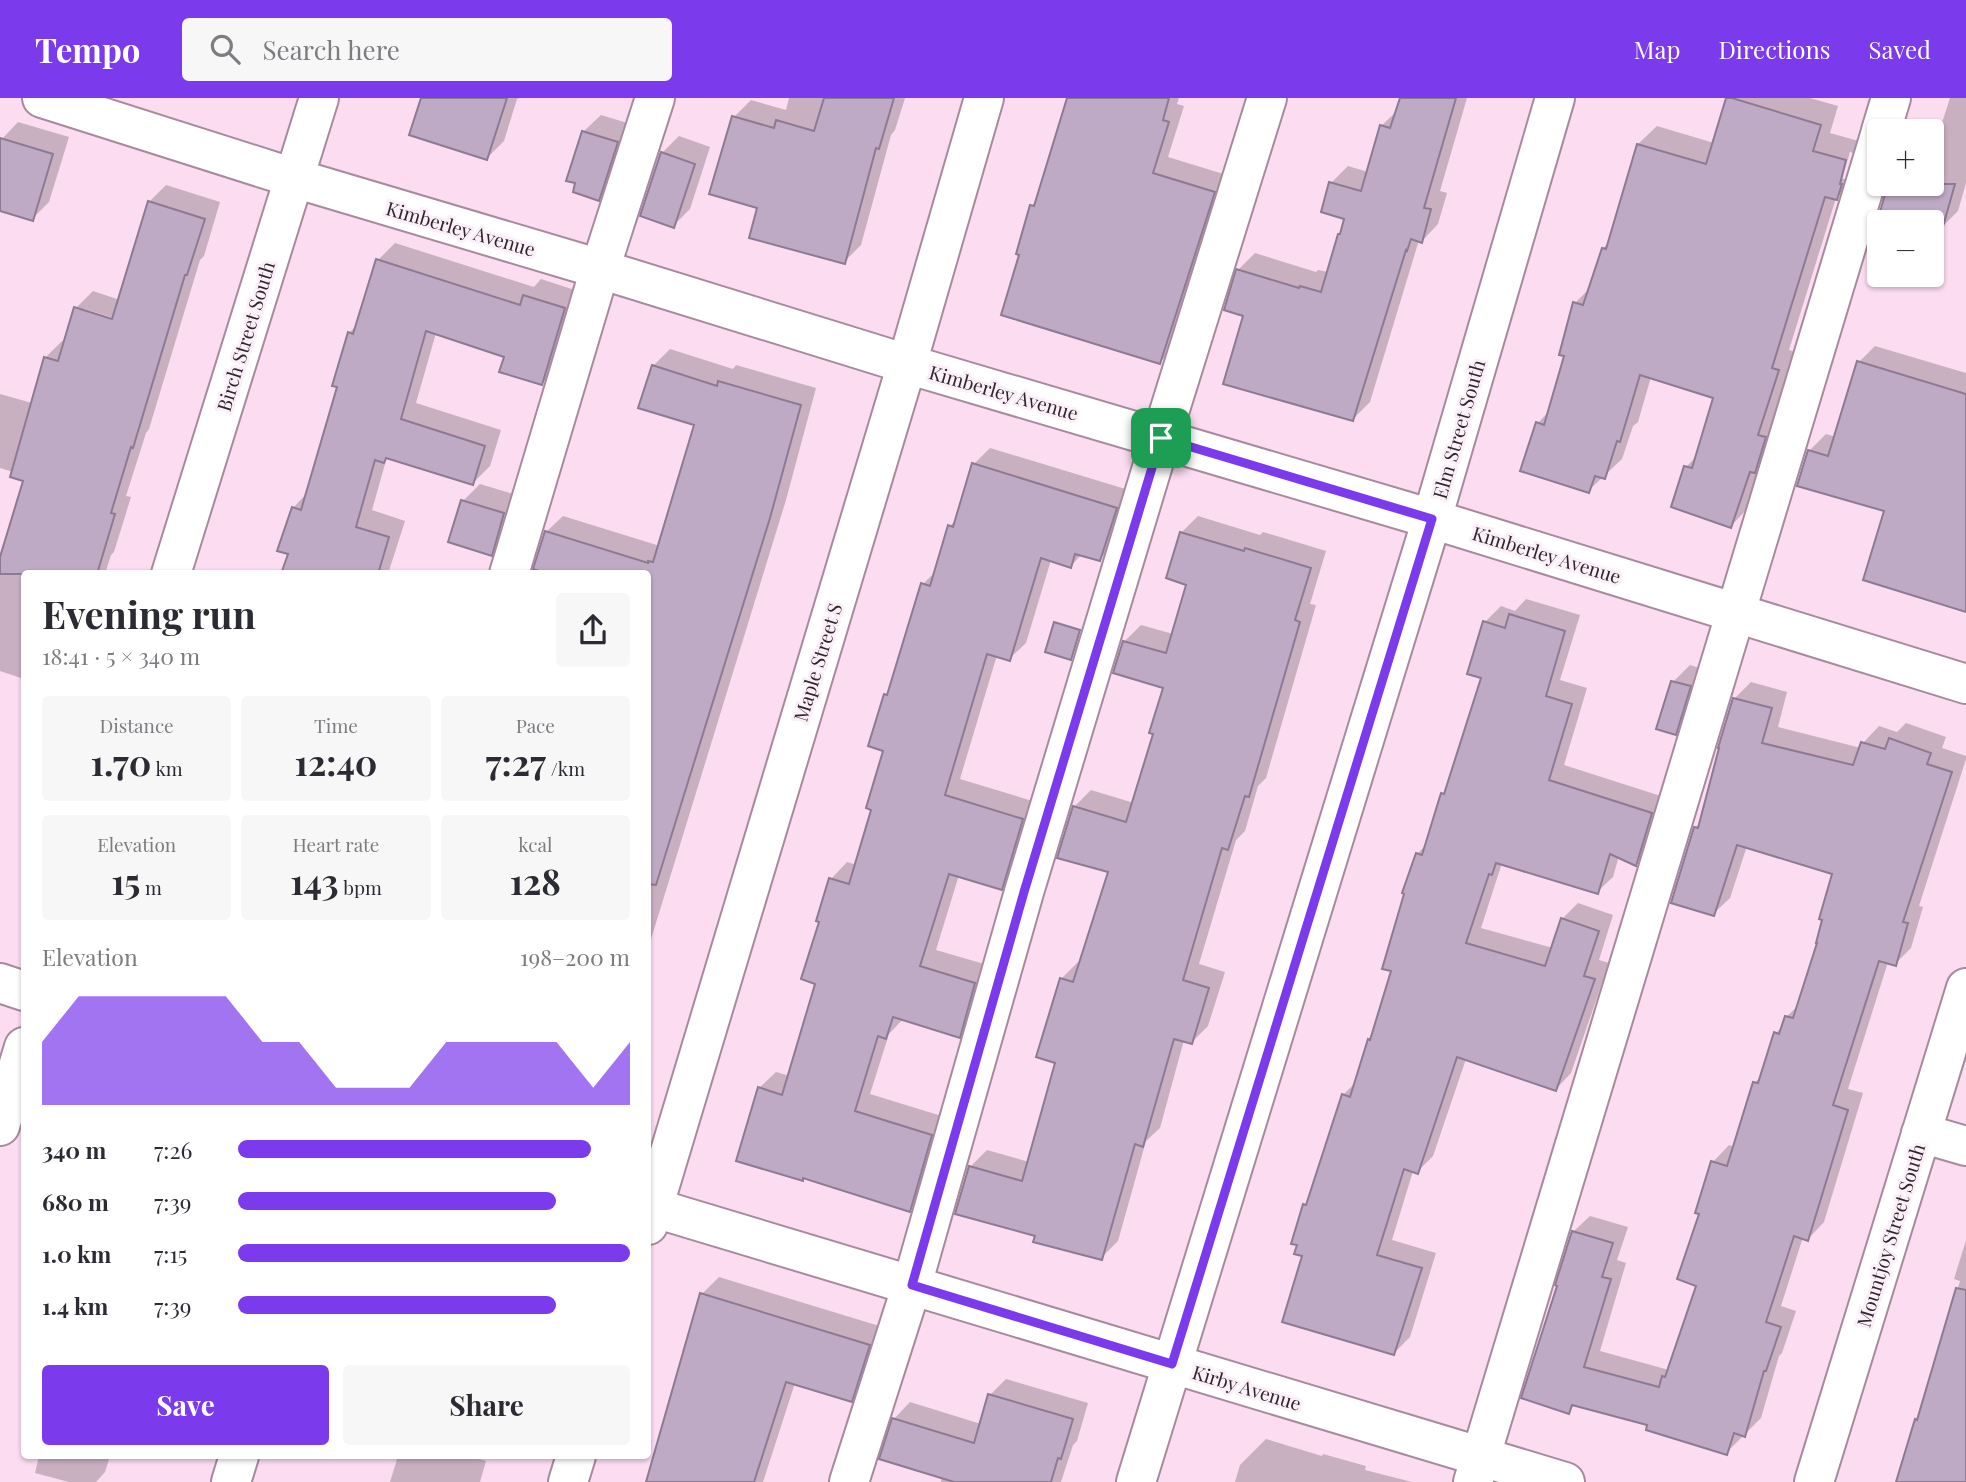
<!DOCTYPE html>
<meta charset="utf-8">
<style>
body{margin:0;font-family:"Playfair Display",serif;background:#f7f7f7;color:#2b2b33;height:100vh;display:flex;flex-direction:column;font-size:26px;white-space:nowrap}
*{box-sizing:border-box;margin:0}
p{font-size:23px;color:#7c7c81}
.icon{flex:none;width:38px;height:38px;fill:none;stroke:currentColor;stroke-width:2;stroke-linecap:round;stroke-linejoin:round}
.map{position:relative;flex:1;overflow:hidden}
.sheet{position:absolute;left:21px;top:472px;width:630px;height:889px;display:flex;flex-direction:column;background:#fff;border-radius:7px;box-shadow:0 2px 5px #0004}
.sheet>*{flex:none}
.fabs{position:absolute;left:1867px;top:21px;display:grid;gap:14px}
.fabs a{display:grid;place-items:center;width:77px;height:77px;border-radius:7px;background:#fff;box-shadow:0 2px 5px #0004;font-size:35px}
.pin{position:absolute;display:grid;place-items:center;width:60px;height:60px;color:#fff;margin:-30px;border-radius:14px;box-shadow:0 4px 10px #0006}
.round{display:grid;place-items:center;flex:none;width:74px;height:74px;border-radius:7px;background:#f7f7f7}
.overview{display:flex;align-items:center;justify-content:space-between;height:119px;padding:0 21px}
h1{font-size:38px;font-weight:700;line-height:52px}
.stats{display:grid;grid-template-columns:repeat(3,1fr);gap:10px;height:119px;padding:7px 21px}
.stats div{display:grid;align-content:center;border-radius:7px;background:#f7f7f7;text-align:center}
.stats b{font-size:35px;font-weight:700}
.stats small{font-size:19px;font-weight:400}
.stats p{font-size:19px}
.chart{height:196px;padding:14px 21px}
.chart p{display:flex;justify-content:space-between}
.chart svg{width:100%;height:126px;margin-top:7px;fill:#7c3aed;opacity:.7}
.cta{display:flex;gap:14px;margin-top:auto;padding:14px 21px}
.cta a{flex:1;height:80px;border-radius:7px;background:#7c3aed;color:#fff;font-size:28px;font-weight:700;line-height:80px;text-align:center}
.cta a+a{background:#f7f7f7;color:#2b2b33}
ul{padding:0 21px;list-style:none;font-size:23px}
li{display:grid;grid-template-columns:112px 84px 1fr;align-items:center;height:52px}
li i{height:18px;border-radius:9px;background:#7c3aed}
header{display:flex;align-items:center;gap:42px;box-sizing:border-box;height:98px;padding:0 35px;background:#7c3aed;color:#fff}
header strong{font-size:33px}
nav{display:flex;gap:38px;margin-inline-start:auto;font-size:24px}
.search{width:490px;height:63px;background:#f7f7f7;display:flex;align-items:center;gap:18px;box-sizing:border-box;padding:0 24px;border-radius:7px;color:#7c7c81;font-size:26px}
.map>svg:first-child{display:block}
</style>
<header>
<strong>Tempo</strong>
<div class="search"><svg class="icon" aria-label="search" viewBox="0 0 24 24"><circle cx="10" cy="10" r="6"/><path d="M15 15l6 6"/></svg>Search here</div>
<nav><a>Map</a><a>Directions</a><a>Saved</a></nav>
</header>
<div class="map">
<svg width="1966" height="1384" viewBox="0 0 1966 1384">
<rect width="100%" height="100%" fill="#fbdcf0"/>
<g fill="#0003" fill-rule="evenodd">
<polygon points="423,0 520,0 517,1 504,43 487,60"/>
<polygon points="789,0 905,0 895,32 891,37 861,147 844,164 760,109 734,19 751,2 786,12"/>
<polygon points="1069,0 1179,0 1177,6 1184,8 1168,59 1230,78 1176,248 1160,264 1022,156 1032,108 1038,102"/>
<polygon points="1401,0 1467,0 1440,93 1447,95 1438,126 1422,143 1419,142 1370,304 1353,321 1245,217 1238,172 1255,155 1316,174 1318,172 1328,174 1346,120 1331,85 1348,68 1368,74 1381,28 1398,12"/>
<path d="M1728,0H1810L1838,8L1830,35L1866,45L1855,82L1836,100L1789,252L1796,254L1749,409L1731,428L1686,369L1698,357L1715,299L1651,279L1638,324L1633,328L1622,361L1588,393L1538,325L1550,312L1566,257L1575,205L1591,189L1603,150L1610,144L1638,46L1657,28L1714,45ZM1850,54L1853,55L1846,81H1842Z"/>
<polygon points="1950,0 1966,0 1966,85 1958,113 1941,130 1932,127 1932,124 1922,124 1882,113 1890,86 1932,86 1932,35 1938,37"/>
<polygon points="601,17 634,27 615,85 598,101 577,84 568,82 584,33"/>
<polygon points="18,24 69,39 49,104 32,121 0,111 0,46 2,41"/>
<polygon points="679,38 710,49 690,111 673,128 662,55"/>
<path d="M166,87L220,104L204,158L200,162L149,331L146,335L126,398L131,399L114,454L111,457L105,476H24V581L0,573V465L25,382L13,374L0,370V296L32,305L45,260L62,243L66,244L76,210L93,193L120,202L149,104ZM84,211L121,222L120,225L84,214Z"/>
<polygon points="395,145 534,189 541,181 581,194 559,269 542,285 506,257 436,235 416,305 501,332 490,368 473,385 387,359 372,412 405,423 388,476 283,476 290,455 293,410 307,395 339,288 349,235 357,227 378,162"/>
<polygon points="1875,248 1966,275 1966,512 1886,412 1809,353 1826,336 1836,339 1859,264"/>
<polygon points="670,251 733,271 736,267 816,290 786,402 648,851 648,476 548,476 546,434 563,418 660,448 696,326 653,268"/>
<polygon points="990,350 1132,393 1116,445 1100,461 1082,456 1071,468 1051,462 1026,545 1009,561 997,557 960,681 1039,705 1018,774 1001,790 959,777 936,852 991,868 976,921 959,938 903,921 889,936 870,996 948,1020 926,1095 910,1112 759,990 776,974 790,978 817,884 821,822 831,781 847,764 857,767 873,710 886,651 886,597 890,593 923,486 937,472 950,428 957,421 974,366"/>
<polygon points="480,386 520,398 508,439 491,456 463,403"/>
<polygon points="1198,418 1260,437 1263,434 1326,453 1310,506 1316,507 1266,680 1258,688 1245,733 1236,742 1199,866 1225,874 1208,928 1192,944 1184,942 1160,1030 1146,1043 1118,1143 1101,1160 1037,1137 970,1069 987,1052 1029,1064 1057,964 1061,881 1078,864 1081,865 1110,772 1074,709 1091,692 1134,705 1155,635 1165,589 1124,544 1141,527 1173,536 1189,486 1181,435"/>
<polygon points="1526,501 1580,517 1560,582 1587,590 1564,667 1667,700 1652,750 1636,766 1619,758 1613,779 1597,794 1502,765 1481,830 1553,850 1562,821 1578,805 1613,817 1599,862 1609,865 1571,975 1556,991 1466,961 1433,1058 1417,1074 1413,1073 1392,1142 1436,1155 1410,1239 1394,1255 1305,1157 1305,1107 1309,1102 1343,997 1357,983 1372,940 1393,872 1417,756 1427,746 1443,696 1447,691 1483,579 1485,524 1501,508 1515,513"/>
<polygon points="1690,567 1706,572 1692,618 1675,635 1673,584"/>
<polygon points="1751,584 1787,594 1778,629 1861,650 1863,645 1879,628 1897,634 1906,625 1946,639 1942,650 1966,658 1966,661 1919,808 1923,809 1911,850 1895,866 1888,864 1848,991 1863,995 1824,1124 1808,1141 1803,1139 1781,1208 1796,1213 1782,1255 1779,1258 1761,1320 1726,1355 1649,1326 1576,1306 1568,1314 1560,1187 1573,1134 1590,1118 1628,1129 1617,1162 1626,1165 1600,1253 1669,1272 1698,1186 1701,1115 1713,1064 1729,1047 1735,1049 1755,985 1762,977 1776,935 1784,927 1786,919 1800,906 1820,844 1835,775 1747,748 1730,800 1713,816 1695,730 1702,723 1734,601"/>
<polygon points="1966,1142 1966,1384 1919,1384 1916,1322 1920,1318 1960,1183 1954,1181"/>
<polygon points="719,1179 886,1230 868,1285 851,1302 795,1285 763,1384 647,1384 702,1196"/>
<polygon points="1006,1281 1088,1305 1077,1343 1073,1347 1061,1384 941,1384 942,1379 894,1321 910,1304 981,1326 990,1297"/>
<polygon points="1266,1341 1322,1358 1323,1356 1366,1368 1365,1372 1412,1384 1235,1384 1240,1367"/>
<polygon points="39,1358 110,1358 105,1374 96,1384 69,1384 35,1375"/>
<polygon points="398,1358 469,1358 486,1363 480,1384 390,1384"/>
</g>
<g fill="#beaac4" stroke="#8d7a93" stroke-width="2">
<polygon points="421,0 507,0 487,62 409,37"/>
<polygon points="824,0 894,0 879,51 876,50 845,166 749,140 757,110 709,96 732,18 774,30 776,22 814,33"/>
<polygon points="1067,0 1169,0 1163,22 1169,24 1153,75 1215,94 1160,266 1001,217 1019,157 1016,156 1030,107 1034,108"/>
<polygon points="1400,0 1456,0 1424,110 1431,111 1422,145 1411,141 1407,153 1406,152 1353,323 1223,286 1243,218 1224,212 1236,171 1299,190 1300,188 1321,194 1338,136 1340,136 1344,121 1321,114 1329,84 1361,93 1380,27 1390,30"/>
<polygon points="1726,0 1732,0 1821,27 1813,53 1846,62 1840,86 1842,86 1837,102 1825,99 1772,270 1779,272 1758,337 1766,339 1755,375 1750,374 1731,430 1671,409 1684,368 1692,370 1713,300 1640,277 1620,344 1617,343 1605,381 1595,378 1589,395 1520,373 1536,324 1544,327 1564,258 1559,257 1573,204 1583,207 1602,150 1606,151 1637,46 1706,66"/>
<polygon points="582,33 618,44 599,103 573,94 575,85 566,83"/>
<polygon points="0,40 53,56 33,123 0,113"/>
<polygon points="661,54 695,66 674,130 640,118"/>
<polygon points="1888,86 1955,86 1942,132 1932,129 1932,124 1915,124 1880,114"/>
<polygon points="148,103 205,121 187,177 185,177 133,350 131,349 111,415 115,416 97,476 0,476 0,459 23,383 10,379 44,259 58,263 74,209 112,221"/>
<polygon points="376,161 520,207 523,197 565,210 542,287 499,274 504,259 426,233 401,321 485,348 473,387 386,360 384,365 375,362 356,429 389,439 378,476 281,476 288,456 277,453 292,409 301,412 337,289 332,288 348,234 353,236"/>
<polygon points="1857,263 1966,296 1966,514 1863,482 1884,413 1797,388 1808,352 1828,358"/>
<polygon points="652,267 717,288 718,283 801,307 770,420 656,787 648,786 648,476 548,476 533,471 545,433 648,465 648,463 653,464 694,327 638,310"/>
<polygon points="972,365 1117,410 1100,463 1075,456 1071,470 1041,460 1010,563 987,556 945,697 1023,721 1002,792 949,776 920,868 975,885 960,940 893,919 886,941 878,938 855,1013 932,1037 910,1114 803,1080 803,1083 736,1063 758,989 782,997 815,886 801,881 819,824 816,823 829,780 849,786 871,712 866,710 883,653 868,648 884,596 887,597 921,485 930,488 948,427 953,429"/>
<polygon points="461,402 504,415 492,458 448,444"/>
<polygon points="1180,434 1244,453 1245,450 1311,470 1295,522 1300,524 1249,699 1245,698 1228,752 1222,750 1183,882 1209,890 1192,946 1174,941 1143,1049 1135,1046 1102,1162 1033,1144 1035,1138 955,1116 969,1068 1022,1083 1055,965 1036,959 1060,880 1073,884 1108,774 1057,760 1073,708 1126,724 1153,636 1149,635 1163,590 1113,575 1123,543 1166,555 1186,487 1166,480"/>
<polygon points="1509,516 1565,533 1546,598 1572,606 1549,682 1652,715 1636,768 1610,756 1598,796 1496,765 1492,777 1489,776 1466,845 1545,868 1561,820 1599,833 1584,878 1595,881 1556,993 1457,959 1418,1076 1404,1071 1377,1157 1422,1170 1394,1257 1282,1224 1302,1158 1294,1156 1297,1147 1291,1146 1303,1106 1306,1107 1342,996 1350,999 1368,941 1370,942 1391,873 1382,871 1404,796 1402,795 1416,755 1422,757 1441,695 1444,696 1481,580 1467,576 1483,523 1505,530"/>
<polygon points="1054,524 1080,532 1071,562 1045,554"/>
<polygon points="1671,583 1691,588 1676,637 1656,631"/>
<polygon points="1733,600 1772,610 1762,645 1853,667 1861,644 1885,651 1889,640 1931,655 1927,666 1952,674 1903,824 1908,825 1896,868 1879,863 1833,1007 1848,1012 1808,1143 1794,1138 1766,1224 1781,1229 1766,1273 1764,1273 1745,1339 1734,1335 1727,1357 1646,1332 1647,1327 1572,1307 1569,1316 1521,1300 1557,1188 1555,1187 1572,1133 1613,1145 1602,1179 1611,1181 1584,1269 1659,1289 1662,1278 1665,1279 1696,1188 1677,1181 1699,1116 1695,1115 1711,1063 1727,1068 1753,984 1758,985 1774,934 1779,936 1785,918 1793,920 1817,845 1816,845 1822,822 1819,821 1832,776 1737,747 1714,818 1671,805 1694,729 1698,730 1719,650 1718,650"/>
<polygon points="1956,1190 1966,1192 1966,1384 1896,1384 1915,1321 1917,1322"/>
<polygon points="700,1195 870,1247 852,1304 786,1284 754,1384 646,1384"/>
<polygon points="988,1296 1073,1321 1061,1361 1058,1360 1051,1384 954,1384 879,1361 892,1320 974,1345"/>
</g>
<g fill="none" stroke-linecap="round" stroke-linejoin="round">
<g stroke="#a78b9d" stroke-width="42">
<g id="minor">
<polyline points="42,0 294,80 600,171 907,266 1432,421 1966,586"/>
<polyline points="1881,33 1891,0"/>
<polyline points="171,476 319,0"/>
<polyline points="509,476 600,171 655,0"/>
<polyline points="0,885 24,893"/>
<polyline points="0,1028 24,949"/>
<polyline points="1921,1035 1966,1048"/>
<polyline points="648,1108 1565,1384"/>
<polyline points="648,1127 907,266 984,0"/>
<polyline points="231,1384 239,1358"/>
<polyline points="568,1384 576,1358"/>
<polyline points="849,1384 912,1187 1024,794 1161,340 1267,0"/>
<polyline points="1136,1384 1432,421 1555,0"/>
<polyline points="1473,1384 1880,37"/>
<polyline points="1814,1384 1966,890"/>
</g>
</g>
<use href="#minor" stroke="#fff" stroke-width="38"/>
</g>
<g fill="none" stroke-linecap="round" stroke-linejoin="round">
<g stroke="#fff" stroke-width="14">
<polygon id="route" points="1161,340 1432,421 1172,1266 912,1187 1024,794"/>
</g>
<use href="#route" stroke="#7c3aed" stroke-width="9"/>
</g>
<g text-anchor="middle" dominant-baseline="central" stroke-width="6" stroke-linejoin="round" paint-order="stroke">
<g font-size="19" fill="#30252c" stroke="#fcf0f8">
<text transform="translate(461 130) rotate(16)">Kimberley Avenue</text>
<text transform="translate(245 238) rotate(-73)">Birch Street South</text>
<text transform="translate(1004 294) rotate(16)">Kimberley Avenue</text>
<text transform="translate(1458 331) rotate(-74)">Elm Street South</text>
<text transform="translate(1547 456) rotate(17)">Kimberley Avenue</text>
<text transform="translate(817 564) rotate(-73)">Maple Street S</text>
<text transform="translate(1890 1137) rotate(-73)">Mountjoy Street South</text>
<text transform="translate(1247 1289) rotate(17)">Kirby Avenue</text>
</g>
</g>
</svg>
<div class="fabs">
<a>+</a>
<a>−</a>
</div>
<div class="pin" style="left:1161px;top:340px;background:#1e9e55"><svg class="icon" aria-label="arrive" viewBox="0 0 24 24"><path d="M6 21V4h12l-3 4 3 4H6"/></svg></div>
<section class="sheet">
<div class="overview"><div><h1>Evening run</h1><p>18:41 · 5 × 340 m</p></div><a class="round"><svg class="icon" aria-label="share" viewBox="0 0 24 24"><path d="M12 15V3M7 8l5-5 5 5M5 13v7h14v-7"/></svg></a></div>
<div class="stats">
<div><p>Distance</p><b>1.70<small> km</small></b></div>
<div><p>Time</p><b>12:40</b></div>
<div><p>Pace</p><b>7:27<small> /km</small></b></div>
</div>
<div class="stats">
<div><p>Elevation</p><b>15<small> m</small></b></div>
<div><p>Heart rate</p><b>143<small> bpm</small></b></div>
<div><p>kcal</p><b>128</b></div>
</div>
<div class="chart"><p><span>Elevation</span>198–200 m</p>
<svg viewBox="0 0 160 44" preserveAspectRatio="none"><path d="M0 44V22L10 6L20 6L30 6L40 6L50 6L60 22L70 22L80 38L90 38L100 38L110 22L120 22L130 22L140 22L150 38L160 22V44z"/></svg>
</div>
<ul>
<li><b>340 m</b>7:26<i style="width:90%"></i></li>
<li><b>680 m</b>7:39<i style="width:81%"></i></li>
<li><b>1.0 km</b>7:15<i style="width:100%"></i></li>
<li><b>1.4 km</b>7:39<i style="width:81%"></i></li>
</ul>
<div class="cta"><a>Save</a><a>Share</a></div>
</section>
</div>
